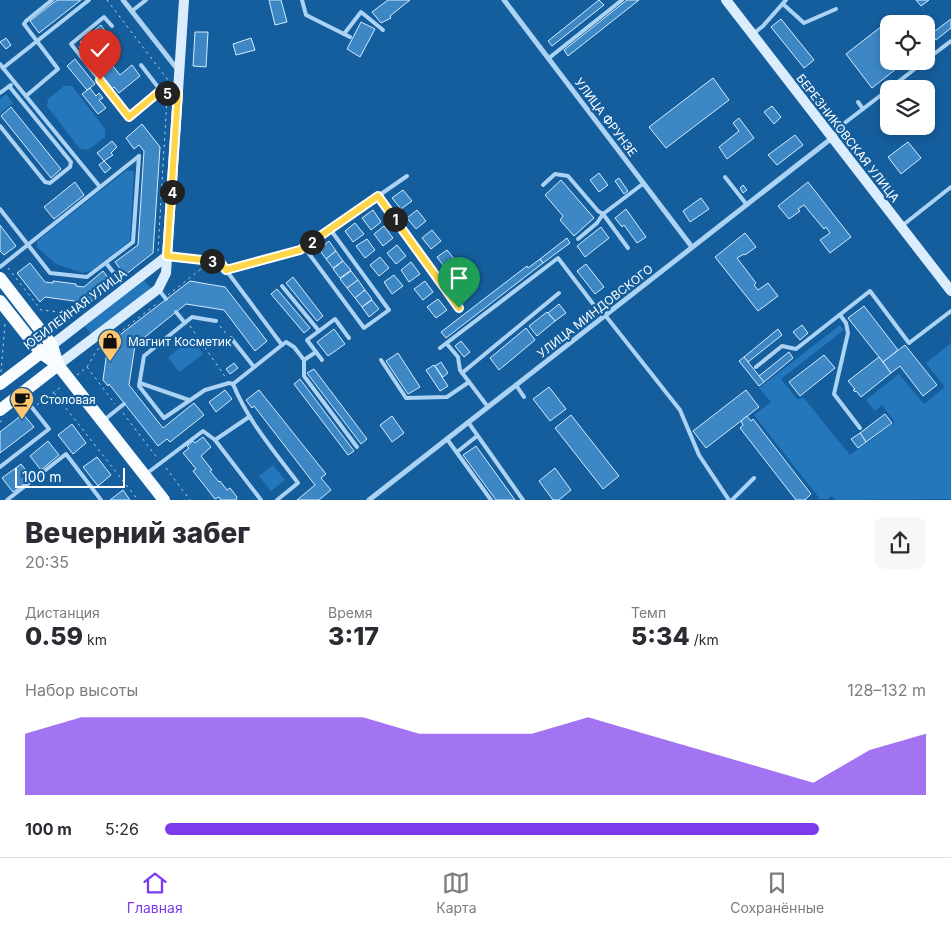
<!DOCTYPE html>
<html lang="ru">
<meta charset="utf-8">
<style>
body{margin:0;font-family:Inter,sans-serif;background:#f7f7f7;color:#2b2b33;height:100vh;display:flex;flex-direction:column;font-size:19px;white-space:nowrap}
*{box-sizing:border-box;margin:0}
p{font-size:16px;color:#7c7c81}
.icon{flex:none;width:28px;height:28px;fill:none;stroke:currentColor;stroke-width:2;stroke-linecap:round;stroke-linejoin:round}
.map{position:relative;height:500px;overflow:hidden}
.details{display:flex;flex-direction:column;background:#fff;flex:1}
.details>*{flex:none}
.buttons{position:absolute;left:880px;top:15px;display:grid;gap:10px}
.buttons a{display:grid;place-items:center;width:55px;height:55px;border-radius:10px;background:#fff;box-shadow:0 2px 8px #0003;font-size:25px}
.scale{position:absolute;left:15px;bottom:12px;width:110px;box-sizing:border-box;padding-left:5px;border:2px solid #fff;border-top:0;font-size:14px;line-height:18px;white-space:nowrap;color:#fff;-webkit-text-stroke:4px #155e9d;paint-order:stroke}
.pin{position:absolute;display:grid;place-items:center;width:42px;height:42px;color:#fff;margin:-51px -21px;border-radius:50% 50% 50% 0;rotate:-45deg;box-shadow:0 0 5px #0007}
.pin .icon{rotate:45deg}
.km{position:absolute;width:25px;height:25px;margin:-12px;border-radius:50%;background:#222;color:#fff;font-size:14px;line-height:25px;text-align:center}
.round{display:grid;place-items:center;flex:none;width:52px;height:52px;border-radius:10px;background:#f7f7f7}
.summary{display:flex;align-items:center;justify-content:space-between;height:85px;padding:0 25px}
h1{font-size:28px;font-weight:800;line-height:38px}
.figures{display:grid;grid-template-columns:repeat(3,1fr);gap:8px;height:85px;padding:5px 25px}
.figures div{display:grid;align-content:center}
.figures b{font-size:25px;font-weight:800}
.figures small{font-size:14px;font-weight:400}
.figures p{font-size:14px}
.chart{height:140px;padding:10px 25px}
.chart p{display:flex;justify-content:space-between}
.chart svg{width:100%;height:90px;margin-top:5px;fill:#7c3aed;opacity:.7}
ul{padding:0 25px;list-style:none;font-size:16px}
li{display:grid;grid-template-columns:80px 60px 1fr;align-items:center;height:38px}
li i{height:12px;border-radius:6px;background:#7c3aed}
.dock{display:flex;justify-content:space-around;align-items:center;height:70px;border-top:1px solid #e1e1e2;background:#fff;font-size:14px;color:#7c7c81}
.dock a{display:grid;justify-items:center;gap:2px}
.dock .on{color:#7c3aed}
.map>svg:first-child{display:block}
</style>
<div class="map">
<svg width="951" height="500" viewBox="0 0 951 500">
<rect width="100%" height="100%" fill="#155e9d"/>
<g fill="#2477ba">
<polygon points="64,86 72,86 105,129 105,137 88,150 80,149 47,106 48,99"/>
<polygon points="6,94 13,103 0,114 0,99"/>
<polygon points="127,170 134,171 130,241 91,271 83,273 56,264 37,247 37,241"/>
<polygon points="144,280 152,290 92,335 85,326"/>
<polygon points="840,325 844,330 781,379 798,400 803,397 850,455 895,422 882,405 875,411 866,400 899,374 924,404 945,387 926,363 951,343 951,499 835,500 832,496 827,499 820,499 754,415 771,402 759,388"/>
<polygon points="192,339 203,354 179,372 168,357"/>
<polygon points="273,465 285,480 271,491 259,476"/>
</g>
<g fill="#3d87c4" stroke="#d4ebfd">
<polygon points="57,0 81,0 39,33 30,21"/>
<polygon points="269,0 281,0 287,22 275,25"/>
<polygon points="388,0 410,0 390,16 391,18 381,23 372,12"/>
<polygon points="599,0 604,5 552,46 548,41"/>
<polygon points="627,0 639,0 568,56 564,50"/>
<polygon points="916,0 929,0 921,6"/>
<polygon points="781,19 814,60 804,68 771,27"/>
<polygon points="951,19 951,28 936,40 931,34"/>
<polygon points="361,22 375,29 360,57 347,49"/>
<polygon points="887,22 889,24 889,61 906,61 872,88 846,54"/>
<polygon points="101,25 109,36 97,46 120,75 132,65 140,76 119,93 114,87 112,89 79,47 82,45 80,42"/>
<polygon points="195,32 208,32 206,67 193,66"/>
<polygon points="6,38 11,45 6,49 0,42"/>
<polygon points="251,38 255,50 236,55 233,44"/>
<polygon points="75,59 95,84 87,90 67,66"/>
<polygon points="713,78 729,100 666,148 649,127"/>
<polygon points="90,88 96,96 99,93 103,98 99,100 106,108 98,114 82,94"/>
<polygon points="772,106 781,117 774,124 764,112"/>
<polygon points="11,107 61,169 51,178 1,116"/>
<polygon points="739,118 754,138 727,159 719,147 739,131 733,123"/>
<polygon points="142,124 160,147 153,253 125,275 115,262 138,245 144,151 139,145 134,149 126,138"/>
<polygon points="795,135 803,145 777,165 768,155"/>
<polygon points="112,141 117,147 111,153 113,155 104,161 97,153"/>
<polygon points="908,142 921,158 901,174 888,157"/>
<polygon points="104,161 111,168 105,173 99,165"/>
<polygon points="599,173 608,185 599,192 590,180"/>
<polygon points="619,178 628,191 624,194 615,181"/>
<polygon points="561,180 594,218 574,236 560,220 563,216 545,195"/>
<polygon points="75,182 84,195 54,219 44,207"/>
<polygon points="808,182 851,237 830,253 820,240 830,233 826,227 824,229 804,205 798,209 800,211 789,219 778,206"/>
<polygon points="743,185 747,190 743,193 740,188"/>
<polygon points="403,190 412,201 401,209 392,198"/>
<polygon points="701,198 709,209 690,222 683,211"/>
<polygon points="626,209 646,237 637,243 624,225 622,227 615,218"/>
<polygon points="373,210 381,222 371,230 362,218"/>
<polygon points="417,210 426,221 416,229 407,218"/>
<polygon points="355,223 364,234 353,242 345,231"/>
<polygon points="0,225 16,246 4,255 0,251"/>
<polygon points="384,226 393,238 383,246 374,234"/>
<polygon points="601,227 609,238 585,257 577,246"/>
<polygon points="432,230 441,241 431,249 422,238"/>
<polygon points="745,233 756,247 745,255 744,254 737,258 756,283 754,285 758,290 768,283 778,296 758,311 715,257"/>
<polygon points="567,238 570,243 543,263 540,259"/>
<polygon points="367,239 375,250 365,258 356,246"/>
<polygon points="329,241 336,251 326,259 319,249"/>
<polygon points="397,245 406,256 396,264 387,253"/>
<polygon points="447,250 456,261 446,269 437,257"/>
<polygon points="336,251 343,261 333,268 326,259"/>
<polygon points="380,257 389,268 379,276 370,265"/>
<polygon points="540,259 543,263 446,338 441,332 527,266 528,268"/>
<polygon points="343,261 351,270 340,278 333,269"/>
<polygon points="411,262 420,274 409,282 401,270"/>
<polygon points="30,263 45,282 53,283 53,281 76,284 76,286 84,287 103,271 113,284 84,307 81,302 45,297 40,302 17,273"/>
<polygon points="586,264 604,287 595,294 577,271"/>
<polygon points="351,271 358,280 347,288 340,279"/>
<polygon points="462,271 471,283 461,290 452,279"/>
<polygon points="394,275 403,286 392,294 384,282"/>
<polygon points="293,277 323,316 317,321 286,283"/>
<polygon points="358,280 365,290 355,298 347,288"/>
<polygon points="190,281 225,287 267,341 255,351 224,310 186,304 135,345 129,385 163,428 194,403 204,415 170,442 167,439 158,446 109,384 108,386 103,380 108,344"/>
<polygon points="425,281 433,292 423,300 414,289"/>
<polygon points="277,289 310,328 304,333 271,294"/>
<polygon points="365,290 372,299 362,307 355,298"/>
<polygon points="438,299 447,310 436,318 427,307"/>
<polygon points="372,300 379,309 369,317 362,307"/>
<polygon points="559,304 566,313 555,321 548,313"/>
<polygon points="864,306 898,350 883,362 848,318"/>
<polygon points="547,312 555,321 537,336 529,326"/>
<polygon points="802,325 808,333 800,340 793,332"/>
<polygon points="526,328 535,340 499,370 490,358"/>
<polygon points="334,329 345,344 328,356 317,342"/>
<polygon points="778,329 782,335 748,362 744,357"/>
<polygon points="461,341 470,352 464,357 455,346"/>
<polygon points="905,345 937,385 923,396 900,366 891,373 883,362"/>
<polygon points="789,352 793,358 764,382 759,376"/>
<polygon points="398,353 420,387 408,394 386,361"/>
<polygon points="824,355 835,368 800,396 789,382"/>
<polygon points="744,357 764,382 759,386 739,361"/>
<polygon points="879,357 891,373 861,397 856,391 855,392 853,390 855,389 848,381"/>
<polygon points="441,362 448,373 443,377 435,366"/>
<polygon points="234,363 238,368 230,374 226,369"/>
<polygon points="434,365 448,386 440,391 426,370"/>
<polygon points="314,369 367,439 361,444 307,373"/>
<polygon points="300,379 354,451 348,455 294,384"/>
<polygon points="549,387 566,409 550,421 533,399"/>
<polygon points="225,390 232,399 216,412 209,402"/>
<polygon points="259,390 326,474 321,478 331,490 319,500 297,500 315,485 254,406 252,408 246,400"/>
<polygon points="746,390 759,407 706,448 693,431"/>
<polygon points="23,414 34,427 0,453 0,432"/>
<polygon points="885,414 892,423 866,442 860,433"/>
<polygon points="571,415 619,476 603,489 555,428"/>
<polygon points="392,416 404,433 392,442 380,425"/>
<polygon points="747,416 751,421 753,419 811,494 805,500 796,500 740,428 743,425 741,421"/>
<polygon points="72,424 86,443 73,454 58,435"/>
<polygon points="860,433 866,442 858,448 851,439"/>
<polygon points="203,437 211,447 201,456 212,470 210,471 219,482 220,481 227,490 230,488 237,497 236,500 221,500 219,497 215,499 193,471 196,469 183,453 189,448 187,446 193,441 195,443"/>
<polygon points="48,441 59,455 41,470 30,456"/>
<polygon points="476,446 515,500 496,500 463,455"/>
<polygon points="97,457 111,475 98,486 83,467"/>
<polygon points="21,464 32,478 13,492 2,478"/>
<polygon points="555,468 571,490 559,500 553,500 539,481"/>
<polygon points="123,490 130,500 110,500"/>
</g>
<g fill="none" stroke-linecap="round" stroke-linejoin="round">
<g stroke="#acd3f3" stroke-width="1" stroke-dasharray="2.5 4" stroke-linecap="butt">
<polyline points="107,0 168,80 168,86"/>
<polyline points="158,251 167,98"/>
<polyline points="8,268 41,310 78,314"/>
<polyline points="168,295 201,269"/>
<polyline points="190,326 226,378"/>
<polyline points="220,326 227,335"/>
<polyline points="87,367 115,404"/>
<polyline points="1,372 5,323"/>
<polyline points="77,375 87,367 97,350 159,302"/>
<polyline points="54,393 138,500"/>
<polyline points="37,405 62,386"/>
<polyline points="123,413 158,459"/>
<polyline points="0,422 4,419"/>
<polyline points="166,468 190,500"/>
</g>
<g stroke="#acd3f3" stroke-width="4">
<polyline points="302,0 306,15 350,37"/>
<polyline points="783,4 804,23 836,9"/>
<polyline points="132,11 146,0"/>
<polyline points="112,26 104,17 71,44 129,117 161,91 141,65"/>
<polyline points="344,34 361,12 383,30"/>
<polyline points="753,34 763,26 786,0"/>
<polyline points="549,58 622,0"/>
<polyline points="926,60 951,41"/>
<polyline points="0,64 3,68 89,0"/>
<polyline points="3,68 100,187"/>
<polyline points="889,89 925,61"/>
<polyline points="161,91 176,93"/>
<polyline points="0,93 11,85"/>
<polyline points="26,96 58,69 24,24 26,21 52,0"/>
<polyline points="858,102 863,109"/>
<polyline points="0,126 45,182 50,183 70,167 71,162 9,86"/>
<polyline points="834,136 842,125 889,89"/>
<polyline points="725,177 747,205"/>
<polyline points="543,185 555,174 568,176 598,211 603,214 597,223 578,239"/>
<polyline points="378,196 459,308"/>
<polyline points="0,209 50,273 87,277 133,242 139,156"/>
<polyline points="903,225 951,187"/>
<polyline points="304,247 364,328 389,310 330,229"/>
<polyline points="628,248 603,214 644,183"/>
<polyline points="169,256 220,262 282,345 233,384 229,383 205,390 164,418 139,386 144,356 192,317 216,321"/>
<polyline points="106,263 124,286"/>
<polyline points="0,267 139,156"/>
<polyline points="226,270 300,250 407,176"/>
<polyline points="282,286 319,331"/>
<polyline points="159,290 166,299"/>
<polyline points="176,312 185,323"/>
<polyline points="605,315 680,410 699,455 729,500"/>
<polyline points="840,315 846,323 848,333 834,394 860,428"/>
<polyline points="231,338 254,367"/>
<polyline points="447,344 458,357 460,370 488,407"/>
<polyline points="282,345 286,342 294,347 304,360 304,376 357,447"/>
<polyline points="440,348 558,258 603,317"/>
<polyline points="304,360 316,352"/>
<polyline points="322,360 307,340 335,319 349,338"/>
<polyline points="381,360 406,398 447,397 469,382"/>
<polyline points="756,367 782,346 796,349 870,291 909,343 951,311"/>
<polyline points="462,373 559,293"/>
<polyline points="140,383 189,400"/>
<path d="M233,384C248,421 274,451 298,483L277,500"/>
<polyline points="516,385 524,397"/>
<polyline points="104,420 124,404"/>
<polyline points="468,422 523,500"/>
<polyline points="447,439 491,500"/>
<polyline points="215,440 249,417"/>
<polyline points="457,452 477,436"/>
<polyline points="0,467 49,429 22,395"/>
<polyline points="146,474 203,431 215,440 261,500"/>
<polyline points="7,500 66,454 101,500"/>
<polyline points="732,500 754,478"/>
</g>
<g stroke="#acd3f3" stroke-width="5">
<polyline points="123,0 178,70"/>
<polyline points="504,0 692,247"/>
<polyline points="369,500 832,138"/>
</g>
<g stroke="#dbedfd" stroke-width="10">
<polyline points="726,0 951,291"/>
<polyline points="52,345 167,256"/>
<polyline points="58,365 158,289 166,273 184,0"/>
</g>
<g stroke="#f8fcff" stroke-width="12">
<polyline points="0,278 52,345 58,365"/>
<polyline points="0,301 41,353 58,365 164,500"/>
<polyline points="0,384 46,349"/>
<polyline points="0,410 58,365"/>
</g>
</g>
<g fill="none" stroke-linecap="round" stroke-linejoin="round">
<g stroke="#fff" stroke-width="10">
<polyline id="route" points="100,80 129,117 160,91 178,93 167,256 220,262 226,270 300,250 378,196 459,308"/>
</g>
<use href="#route" stroke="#ffd54a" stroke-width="6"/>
</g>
<defs>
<g id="shop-pin" transform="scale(1.25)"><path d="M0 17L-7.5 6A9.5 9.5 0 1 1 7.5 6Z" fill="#ffc76e" stroke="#155e9d"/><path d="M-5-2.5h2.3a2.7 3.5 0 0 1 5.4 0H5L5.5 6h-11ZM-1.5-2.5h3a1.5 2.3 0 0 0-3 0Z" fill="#111"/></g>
<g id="cafe-pin" transform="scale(1.25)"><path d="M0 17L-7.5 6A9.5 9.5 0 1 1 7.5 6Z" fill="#ffc76e" stroke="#155e9d"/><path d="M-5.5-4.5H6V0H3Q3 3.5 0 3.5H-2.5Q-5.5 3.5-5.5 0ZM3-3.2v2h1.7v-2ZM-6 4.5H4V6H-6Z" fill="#111"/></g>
</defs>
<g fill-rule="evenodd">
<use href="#shop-pin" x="110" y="341"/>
<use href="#cafe-pin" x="22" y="399"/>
</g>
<g text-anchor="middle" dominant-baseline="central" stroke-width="4.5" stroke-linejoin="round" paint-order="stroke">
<g font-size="12" fill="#fff" stroke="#155e9d">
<text transform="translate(606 117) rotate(53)">УЛИЦА ФРУНЗЕ</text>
<text transform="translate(848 138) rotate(52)">БЕРЕЗНИКОВСКАЯ УЛИЦА</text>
<text transform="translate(75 309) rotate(-37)">ЮБИЛЕЙНАЯ УЛИЦА</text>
<text transform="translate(595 311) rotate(-38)">УЛИЦА МИНДОВСКОГО</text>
</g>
<g font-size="12" fill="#fff" stroke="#155e9d" text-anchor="start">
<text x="128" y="341">Магнит Косметик</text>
<text x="40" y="399">Столовая</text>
</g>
</g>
</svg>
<div class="buttons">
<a><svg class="icon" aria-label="locate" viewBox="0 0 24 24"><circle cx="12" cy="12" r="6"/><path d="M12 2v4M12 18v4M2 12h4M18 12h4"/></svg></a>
<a><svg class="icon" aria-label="layers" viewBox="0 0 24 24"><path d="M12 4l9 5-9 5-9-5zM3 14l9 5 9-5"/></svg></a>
</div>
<div class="scale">100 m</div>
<div class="pin" style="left:459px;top:308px;background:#1e9e55"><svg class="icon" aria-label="arrive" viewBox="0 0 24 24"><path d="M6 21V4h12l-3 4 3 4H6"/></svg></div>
<div class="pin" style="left:100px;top:80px;background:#d93025"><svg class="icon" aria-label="check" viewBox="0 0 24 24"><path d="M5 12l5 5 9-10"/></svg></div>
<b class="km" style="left:395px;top:219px">1</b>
<b class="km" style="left:312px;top:242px">2</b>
<b class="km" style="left:212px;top:261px">3</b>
<b class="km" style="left:172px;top:192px">4</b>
<b class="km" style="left:167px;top:93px">5</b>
</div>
<section class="details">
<div class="summary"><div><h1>Вечерний забег</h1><p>20:35</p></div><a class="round"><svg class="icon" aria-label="share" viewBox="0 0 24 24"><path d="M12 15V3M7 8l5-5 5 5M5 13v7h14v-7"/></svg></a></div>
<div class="figures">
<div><p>Дистанция</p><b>0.59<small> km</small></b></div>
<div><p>Время</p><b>3:17</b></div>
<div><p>Темп</p><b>5:34<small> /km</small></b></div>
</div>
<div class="chart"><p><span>Набор высоты</span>128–132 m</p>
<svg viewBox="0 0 160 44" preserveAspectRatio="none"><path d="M0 44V14L10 6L20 6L30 6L40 6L50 6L60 6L70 14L80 14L90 14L100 6L110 14L120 22L130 30L140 38L150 22L160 14V44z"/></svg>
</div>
<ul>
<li><b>100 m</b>5:26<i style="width:86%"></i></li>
</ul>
</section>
<nav class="dock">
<a class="on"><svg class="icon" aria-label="home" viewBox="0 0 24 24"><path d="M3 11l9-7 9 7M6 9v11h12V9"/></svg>Главная</a>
<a><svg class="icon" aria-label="map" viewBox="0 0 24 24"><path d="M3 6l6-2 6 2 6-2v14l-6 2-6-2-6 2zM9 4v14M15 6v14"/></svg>Карта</a>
<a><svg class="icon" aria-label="saved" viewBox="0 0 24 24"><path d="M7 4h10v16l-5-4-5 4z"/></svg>Сохранённые</a>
</nav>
